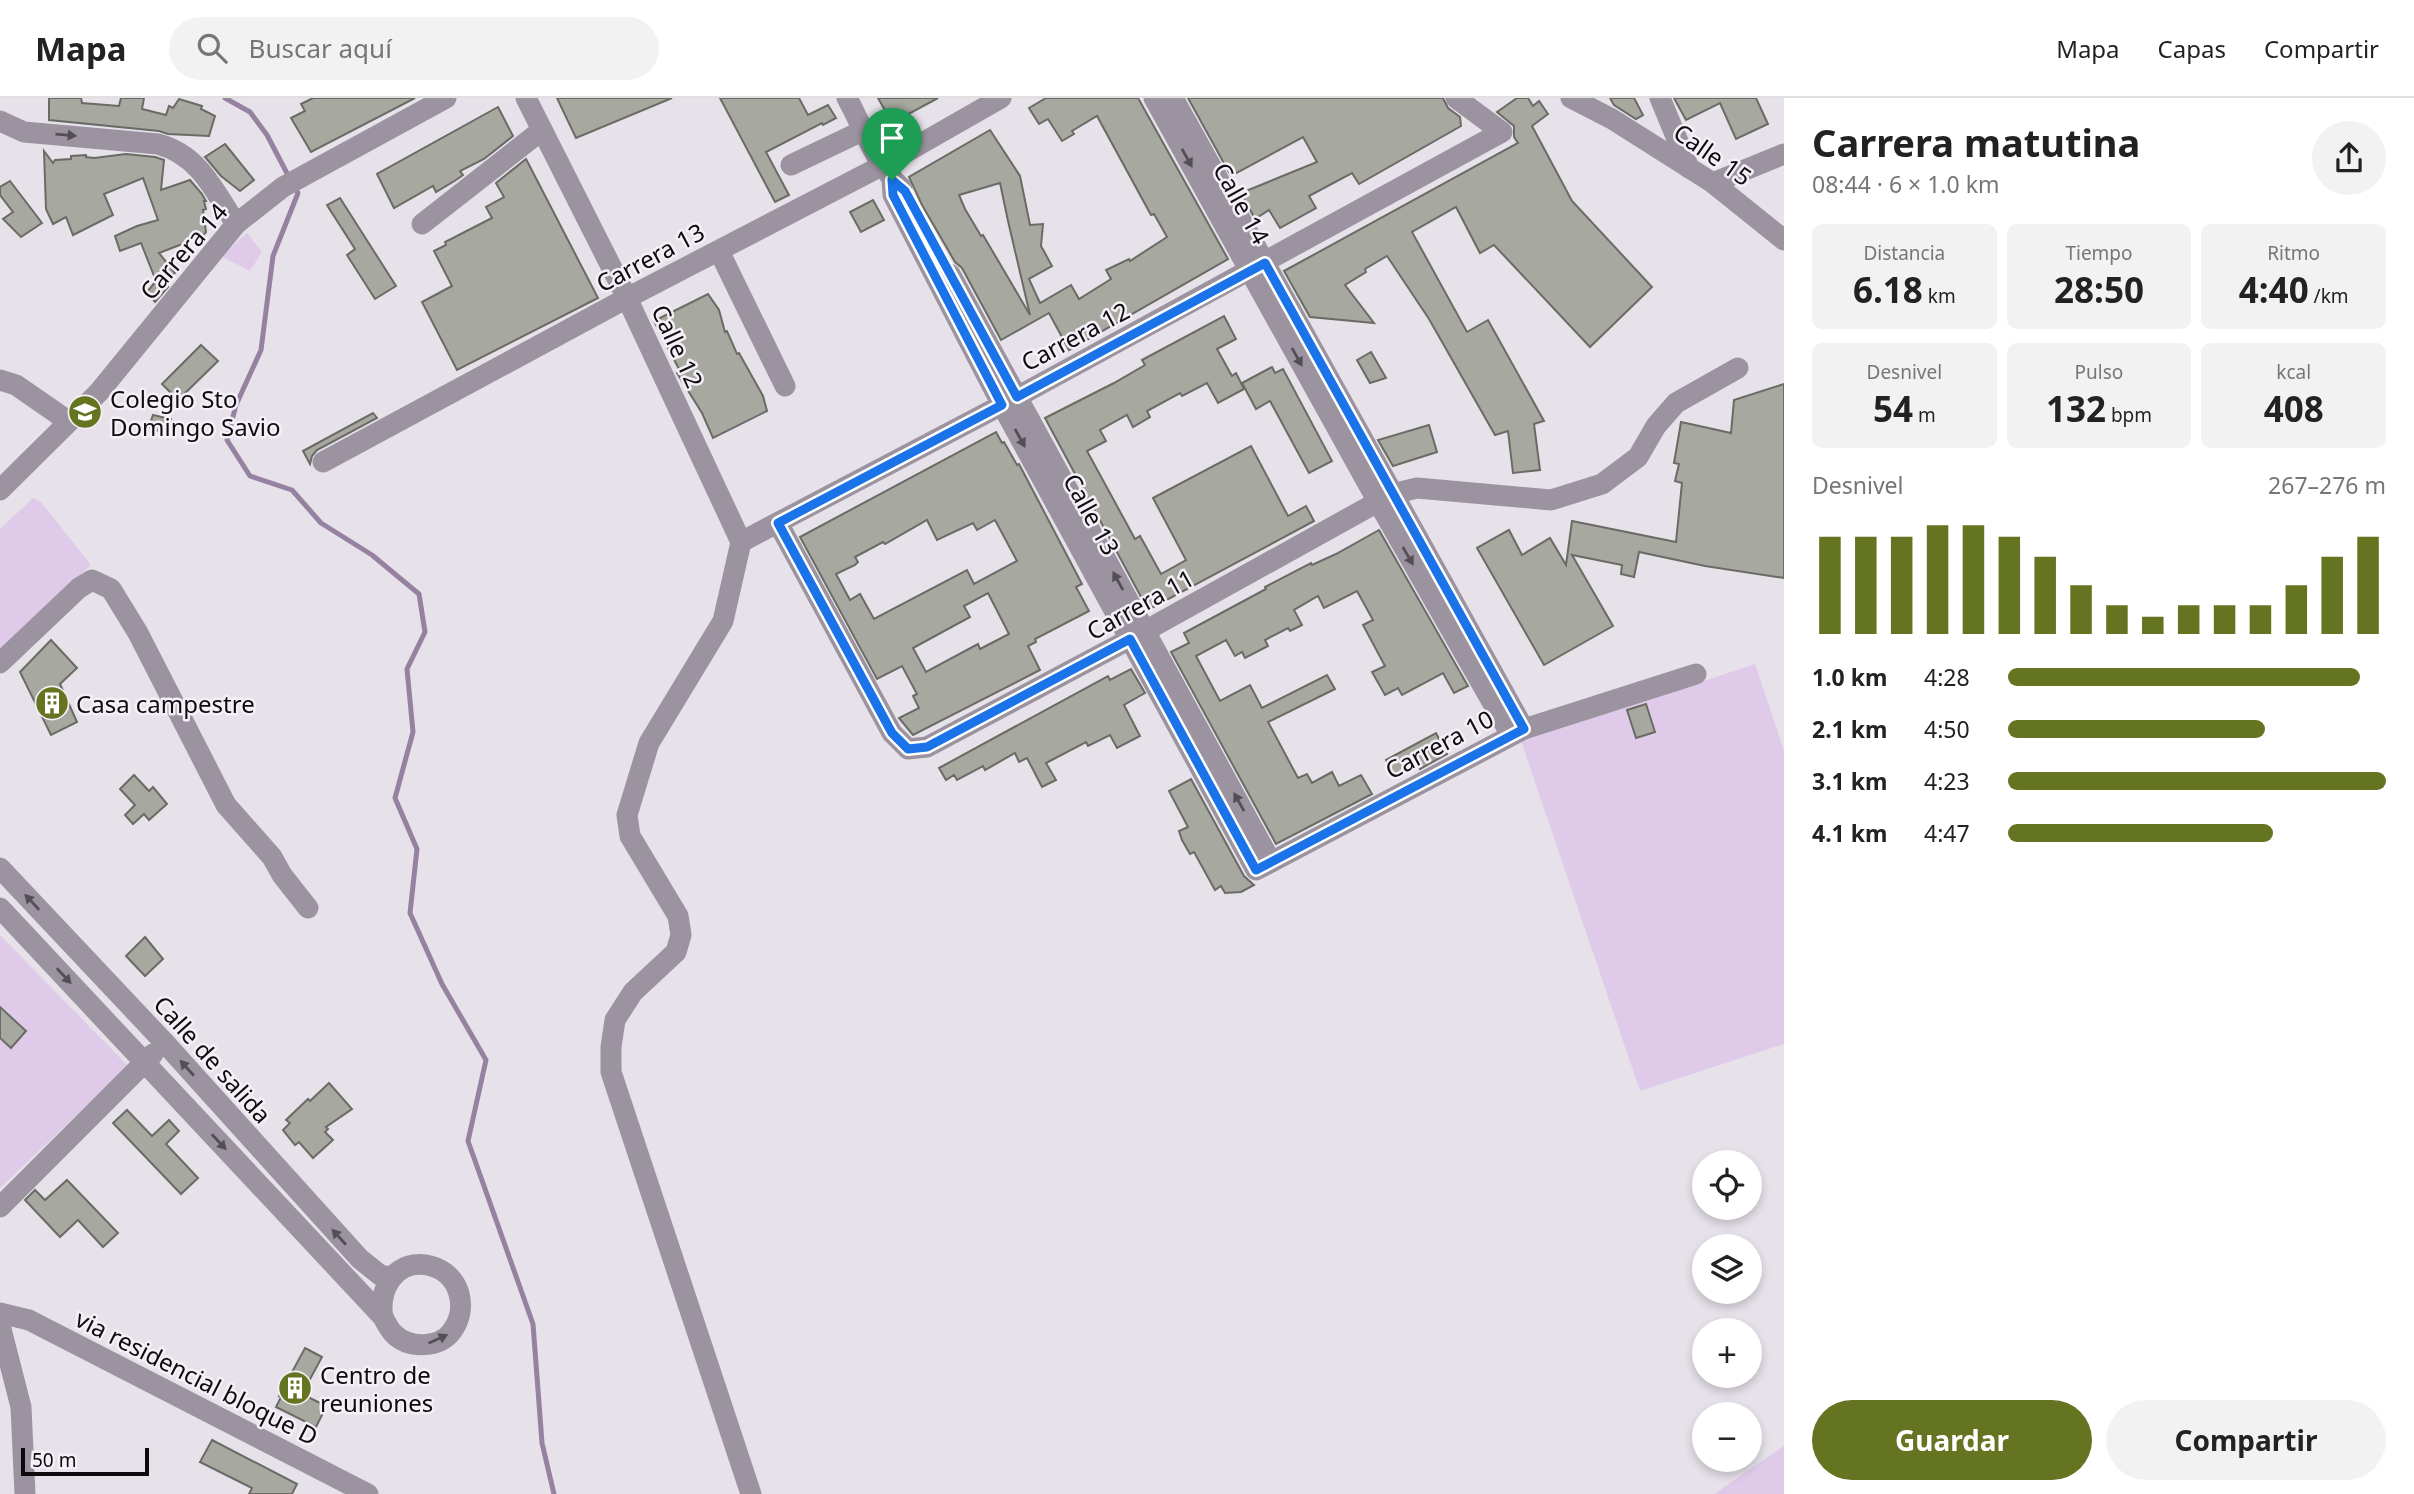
<!DOCTYPE html>
<html lang="es">
<meta charset="utf-8">
<style>
body{margin:0;font-family:"Noto Sans",sans-serif;background:#f2f2f2;color:#222;height:100vh;display:flex;flex-direction:column;font-size:26px;white-space:nowrap}
*{box-sizing:border-box;margin:0}
p{font-size:23px;color:#767676}
.icon{flex:none;width:38px;height:38px;fill:none;stroke:currentColor;stroke-width:2;stroke-linecap:round;stroke-linejoin:round}
.map{position:relative;flex:1;overflow:hidden}
.panel{display:flex;flex-direction:column;background:#fff;width:630px}
.panel>*{flex:none}
.buttons{position:absolute;left:1692px;top:1052px;display:grid;gap:14px}
.buttons a{display:grid;place-items:center;width:70px;height:70px;border-radius:50%;background:#fff;box-shadow:0 4px 10px #0003;font-size:35px}
.scale{position:absolute;left:21px;bottom:18px;width:128px;box-sizing:border-box;padding-left:7px;border:4px solid #0d0b0e;border-top:0;font-size:19px;line-height:24px;white-space:nowrap;color:#0d0b0e;-webkit-text-stroke:5px #f5eff7;paint-order:stroke}
.pin{position:absolute;display:grid;place-items:center;width:60px;height:60px;color:#fff;margin:-72px -30px;border-radius:50% 50% 50% 0;rotate:-45deg;box-shadow:0 0 7px #0007}
.pin .icon{rotate:45deg}
.round{display:grid;place-items:center;flex:none;width:74px;height:74px;border-radius:37px;background:#f2f2f2}
.overview{display:flex;align-items:center;justify-content:space-between;height:119px;padding:0 28px}
h1{font-size:38px;font-weight:700;line-height:52px}
.figures{display:grid;grid-template-columns:repeat(3,1fr);gap:10px;height:119px;padding:7px 28px}
.figures div{display:grid;align-content:center;border-radius:10px;background:#f2f2f2;text-align:center}
.figures b{font-size:35px;font-weight:700}
.figures small{font-size:19px;font-weight:400}
.figures p{font-size:19px}
.chart{height:196px;padding:14px 28px}
.chart p{display:flex;justify-content:space-between}
.chart svg{width:100%;height:126px;margin-top:7px;stroke:#657420;stroke-width:6}
.cta{display:flex;gap:14px;margin-top:auto;padding:14px 28px}
.cta a{flex:1;height:80px;border-radius:42px;background:#657420;color:#fff;font-size:28px;font-weight:700;line-height:80px;text-align:center}
.cta a+a{background:#f2f2f2;color:#222}
ul{padding:0 28px;list-style:none;font-size:23px}
li{display:grid;grid-template-columns:112px 84px 1fr;align-items:center;height:52px}
li i{height:18px;border-radius:9px;background:#657420}
header{display:flex;align-items:center;gap:42px;box-sizing:border-box;height:98px;padding:0 35px;background:#fff;border-bottom:2px solid #e0e0e0}
header strong{font-size:33px}
nav{display:flex;gap:38px;margin-inline-start:auto;font-size:24px}
.search{width:490px;height:63px;background:#f2f2f2;display:flex;align-items:center;gap:18px;box-sizing:border-box;padding:0 24px;border-radius:38px;color:#767676;font-size:26px}
main{display:flex;flex:1;min-height:0}
.map>svg:first-child{display:block}
</style>
<header>
<strong>Mapa</strong>
<div class="search"><svg class="icon" aria-label="search" viewBox="0 0 24 24"><circle cx="10" cy="10" r="6"/><path d="M15 15l6 6"/></svg>Buscar aquí</div>
<nav><a>Mapa</a><a>Capas</a><a>Compartir</a></nav>
</header>
<main>
<div class="map">
<svg width="1784" height="1396" viewBox="0 0 1784 1396">
<rect width="100%" height="100%" fill="#e7e2ea"/>
<g fill="#dfcbe9">
<polygon points="247,135 262,154 250,173 221,158"/>
<polygon points="33,400 41,404 91,467 0,552 0,431"/>
<polygon points="1755,566 1784,652 1784,946 1640,993 1521,643"/>
<polygon points="0,837 128,968 0,1090"/>
<polygon points="1784,1348 1784,1396 1714,1396"/>
</g>
<g fill="none" stroke-linecap="round" stroke-linejoin="round">
<g stroke="#9681a0" stroke-width="5">
<polyline points="225,0 250,14 267,37 290,81"/>
<polyline points="295,90 298,95 273,158 261,252 236,307 227,342 250,378 292,392 321,425 372,457 419,496 425,534 407,571 413,634 395,700 417,751 410,815 442,886 486,962 468,1043 533,1226 542,1345 554,1396"/>
</g>
</g>
<g fill="#a7a9a1" stroke="#696b64" stroke-width="2" fill-rule="evenodd">
<polygon points="49,0 81,0 82,5 119,8 121,0 144,0 142,11 166,17 169,8 173,10 179,1 202,8 201,11 215,18 209,38 168,36 159,33 49,22"/>
<polygon points="313,0 415,0 311,54 291,20 305,13 301,6"/>
<polygon points="557,0 672,0 576,40"/>
<polygon points="720,0 799,0 808,17 828,7 836,20 823,27 822,25 766,54 789,97 775,104"/>
<polygon points="878,0 938,0 892,25"/>
<path d="M1046,0H1138L1228,161L1069,252L1049,215L1001,242L962,170L955,164L922,107L909,79L990,32L1020,78L1030,127L1043,126L1041,148L1052,168L1029,181L1040,205L1071,187L1079,201L1111,181L1106,172L1129,161L1130,163L1167,139L1154,116L1151,117L1097,18L1072,33L1074,36L1062,43L1048,21L1039,26L1029,10ZM1000,85L1008,123L1030,217L983,137L981,138L965,111L959,97Z"/>
<polygon points="1188,0 1443,0 1448,10 1460,19 1461,28 1359,86 1352,75 1309,98 1316,110 1280,130 1269,112 1255,121 1241,95 1317,64 1303,39 1231,78"/>
<polygon points="1517,0 1528,0 1533,8 1539,3 1548,16 1532,28 1572,103 1652,189 1590,249 1494,147 1480,155 1456,109 1412,134 1467,234 1488,222 1544,323 1534,326 1540,372 1513,375 1508,333 1495,337 1429,221 1387,158 1365,171 1366,174 1345,187 1374,225 1310,219 1284,173 1518,45 1514,39 1514,28 1497,14"/>
<polygon points="1610,0 1634,0 1643,17 1636,21 1614,7"/>
<polygon points="1674,0 1756,0 1768,26 1736,41 1720,5 1686,22"/>
<polygon points="498,9 513,38 484,61 460,73 463,77 456,82 436,94 433,88 394,110 377,76"/>
<polygon points="225,46 254,82 240,93 221,78 205,59"/>
<polygon points="44,53 53,65 55,62 71,61 71,58 86,57 86,59 94,60 126,56 155,59 164,62 161,92 190,82 202,96 206,103 204,103 206,111 203,112 206,134 197,146 195,141 159,155 175,175 160,182 168,189 155,204 147,194 156,183 141,145 120,153 115,138 137,128 158,122 143,80 104,96 113,117 73,137 66,119 53,126 46,111"/>
<polygon points="526,61 598,200 457,272 422,204 452,188 434,153 446,147 445,144 492,120 486,109 504,99 496,85"/>
<polygon points="10,83 42,125 21,139 3,121 13,114 0,97 0,89"/>
<polygon points="340,100 396,188 375,201 347,157 355,151 327,107"/>
<polygon points="873,102 884,122 861,134 850,114"/>
<polygon points="708,196 719,212 725,234 727,233 737,256 739,255 763,298 767,313 713,340 702,315 677,275 680,273 654,223"/>
<polygon points="1224,218 1236,241 1217,251 1232,278 1236,275 1244,291 1218,305 1207,285 1182,298 1180,295 1147,313 1150,319 1133,329 1127,317 1100,332 1106,343 1087,353 1135,441 1140,438 1161,476 1186,462 1153,400 1251,348 1288,418 1306,408 1314,423 1148,512 1045,320 1114,285 1145,267 1142,262"/>
<polygon points="201,247 218,263 178,302 162,286"/>
<polygon points="1371,254 1386,280 1370,285 1357,262"/>
<polygon points="1272,269 1275,275 1283,271 1332,363 1309,375 1270,303 1256,311 1242,285"/>
<polygon points="1784,286 1784,480 1705,468 1639,454 1634,479 1621,476 1622,467 1572,457 1613,528 1544,567 1477,450 1509,432 1522,457 1550,440 1566,467 1572,423 1676,444 1682,385 1675,383 1679,366 1674,365 1681,324 1731,335 1734,302"/>
<polygon points="373,315 377,320 317,352 312,358 310,366 303,353"/>
<polygon points="153,317 171,321 166,336 149,329"/>
<polygon points="1429,327 1437,354 1393,368 1378,342"/>
<path d="M996,334L1002,345L1004,344L1017,367L1019,366L1082,486L1076,489L1089,513L1035,541L1036,544L1028,548L1040,572L913,637L899,620L919,610L913,598L917,596L902,568L877,581L800,439ZM927,422L937,442L973,425L977,432L995,422L1017,463L974,486L967,472L874,521L860,496L850,502L836,476L855,467L858,464L855,459L883,444L885,446ZM988,495L1009,536L980,551L978,546L926,574L913,550L970,519L964,508Z"/>
<polygon points="1379,432 1468,588 1454,595 1443,575 1402,597 1398,590 1385,597 1372,574 1385,568 1363,527 1373,522 1357,493 1324,510 1318,498 1294,512 1302,527 1290,533 1288,530 1265,542 1268,548 1245,560 1242,554 1235,558 1226,542 1196,558 1220,603 1250,587 1262,610 1327,577 1335,591 1268,624 1298,680 1307,676 1312,685 1332,674 1339,688 1361,677 1372,696 1276,746 1171,554 1189,545 1184,535 1266,491 1265,489 1311,465 1312,467 1336,456"/>
<polygon points="51,542 77,570 60,586 77,624 51,637 20,574"/>
<polygon points="1131,571 1145,595 1124,607 1140,638 1117,650 1110,637 1088,648 1086,644 1046,665 1056,682 1042,689 1027,660 1019,664 1015,655 985,672 983,668 957,682 954,677 946,682 939,670 1108,578 1110,582"/>
<polygon points="1646,606 1655,634 1636,640 1627,612"/>
<polygon points="1436,635 1447,656 1420,671 1418,666 1395,677 1386,662"/>
<polygon points="134,677 149,693 153,689 167,706 149,722 144,716 133,726 125,717 135,707 120,691"/>
<polygon points="1191,681 1244,778 1254,787 1241,794 1225,795 1221,788 1215,792 1194,754 1190,756 1182,742 1179,733 1188,729 1169,693"/>
<polygon points="145,839 163,861 145,878 126,858"/>
<polygon points="0,909 26,933 11,950 0,940"/>
<polygon points="329,985 352,1011 326,1029 328,1031 325,1034 333,1042 313,1060 299,1044 295,1047 283,1032 290,1025 286,1022 308,1001 310,1003"/>
<polygon points="127,1012 152,1038 169,1022 179,1033 166,1046 198,1080 181,1096 113,1025"/>
<polygon points="67,1082 118,1135 103,1149 78,1122 60,1139 25,1102 35,1092 45,1102"/>
<polygon points="305,1250 322,1259 302,1296 324,1307 320,1314 323,1315 316,1329 276,1309 281,1299 279,1298"/>
<polygon points="212,1342 297,1386 292,1396 249,1396 252,1390 200,1364"/>
</g>
<g fill="none" stroke-linecap="round" stroke-linejoin="round">
<g stroke="#9c93a0" stroke-width="21">
<polyline points="526,0 627,200 741,444"/>
<path d="M847,0C863,29 876,68 902,90"/>
<polyline points="1154,0 1378,404 1511,637"/>
<polyline points="1173,0 1524,631"/>
<polyline points="1571,0 1612,21 1713,85 1784,142"/>
<polyline points="1660,0 1689,70"/>
<path d="M0,23L24,34L158,46C199,57 214,92 236,126"/>
<polyline points="791,67 864,32"/>
<polyline points="892,82 893,97 1002,307 1256,772 1524,631 1696,576"/>
<polyline points="1713,85 1784,56"/>
<polyline points="422,126 542,32"/>
<polyline points="719,153 785,288"/>
<polyline points="950,176 1271,764"/>
<polyline points="0,282 16,287 68,323"/>
<polyline points="323,364 627,200 889,64 1001,0"/>
<polyline points="0,392 99,294 236,126 283,89 446,0"/>
<polyline points="778,425 892,635 908,651 927,649 1145,533 1392,396 1417,390 1551,402 1602,386 1638,359 1656,328 1676,305 1738,270"/>
<polyline points="0,565 79,490 92,482 111,491 138,535 226,707 272,759 282,777 308,810"/>
<polyline points="0,770 165,945 360,1161 380,1177 392,1179"/>
<path d="M0,810L383,1219C386,1225 390,1233 395,1237C410,1251 440,1250 452,1233C469,1210 460,1176 431,1168C398,1159 377,1190 383,1219"/>
<polyline points="0,1109 153,956"/>
<polyline points="0,1215 29,1222 368,1396"/>
<polyline points="0,1227 21,1309 25,1396"/>
<polyline points="751,1396 611,974 611,949 615,922 633,894 676,854 681,837 678,818 630,738 627,717 649,645 723,523 741,444 1017,299 1502,34 1456,0"/>
</g>
</g>
<defs><path id="oneway-solid" d="M-6-.8H1V-3.2L6.5 0L1 3.2V.8H-6Z" transform="scale(1.75)"/></defs>
<g fill="#544f57">
<use href="#oneway-solid" transform="translate(66 37) rotate(5)"/>
<use href="#oneway-solid" transform="translate(1187 60) rotate(61)"/>
<use href="#oneway-solid" transform="translate(1297 259) rotate(61)"/>
<use href="#oneway-solid" transform="translate(1020 340) rotate(61)"/>
<use href="#oneway-solid" transform="translate(1408 458) rotate(60)"/>
<use href="#oneway-solid" transform="translate(1118 483) rotate(-119)"/>
<use href="#oneway-solid" transform="translate(1239 704) rotate(-119)"/>
<use href="#oneway-solid" transform="translate(32 804) rotate(-133)"/>
<use href="#oneway-solid" transform="translate(64 878) rotate(47)"/>
<use href="#oneway-solid" transform="translate(187 970) rotate(-132)"/>
<use href="#oneway-solid" transform="translate(219 1044) rotate(47)"/>
<use href="#oneway-solid" transform="translate(339 1139) rotate(-132)"/>
<use href="#oneway-solid" transform="translate(438 1241) rotate(-24)"/>
</g>
<g fill="none" stroke-linecap="round" stroke-linejoin="round">
<g stroke="#fff" stroke-width="14">
<polygon id="route" points="892,82 905,93 1017,299 1265,165 1524,631 1256,772 1130,541 927,649 908,651 892,635 778,425 1002,307 893,97"/>
</g>
<use href="#route" stroke="#1a73e8" stroke-width="9"/>
</g>
<defs>
<g id="school-disc" transform="scale(1.75)"><circle r="9.5" fill="#657420" stroke="#f5eff7"/><path d="M0-5L7-2L0 1L-7-2ZM-4 1L0 2.5L4 1V4Q0 6-4 4Z" fill="#fff"/></g>
<g id="building-disc" transform="scale(1.75)"><circle r="9.5" fill="#657420" stroke="#f5eff7"/><path d="M-4-6H4V6H1V3H-1V6H-4ZM-2.5-4.3h1.7v1.8h-1.7ZM.8-4.3h1.7v1.8H.8ZM-2.5-1h1.7V.8h-1.7ZM.8-1h1.7V.8H.8Z" fill="#fff"/></g>
</defs>
<g fill-rule="evenodd">
<use href="#school-disc" x="85" y="314"/>
<use href="#building-disc" x="52" y="605"/>
<use href="#building-disc" x="295" y="1290"/>
</g>
<g text-anchor="middle" dominant-baseline="central" stroke-width="5" stroke-linejoin="round" paint-order="stroke">
<g font-size="24" fill="#0d0b0e" stroke="#f5eff7">
<text transform="translate(1713 56) rotate(35)">Calle 15</text>
<text transform="translate(1242 105) rotate(61)">Calle 14</text>
<text transform="translate(183 153) rotate(-49)">Carrera 14</text>
<text transform="translate(650 159) rotate(-28)">Carrera 13</text>
<text transform="translate(1075 238) rotate(-28)">Carrera 12</text>
<text transform="translate(678 248) rotate(65)">Calle 12</text>
<text transform="translate(1092 416) rotate(61)">Calle 13</text>
<text transform="translate(1140 506) rotate(-29)">Carrera 11</text>
<text transform="translate(1439 646) rotate(-28)">Carrera 10</text>
<text transform="translate(213 961) rotate(48)">Calle de salida</text>
<text transform="translate(197 1279) rotate(27)">via residencial bloque D</text>
</g>
<g font-size="24" fill="#0d0b0e" stroke="#f5eff7" text-anchor="start">
<text x="110" y="300">Colegio Sto<tspan x="110" dy="28">Domingo Savio</tspan></text>
<text x="76" y="605">Casa campestre</text>
<text x="320" y="1276">Centro de<tspan x="320" dy="28">reuniones</tspan></text>
</g>
</g>
</svg>
<div class="buttons">
<a><svg class="icon" aria-label="locate" viewBox="0 0 24 24"><circle cx="12" cy="12" r="6"/><path d="M12 2v4M12 18v4M2 12h4M18 12h4"/></svg></a>
<a><svg class="icon" aria-label="layers" viewBox="0 0 24 24"><path d="M12 4l9 5-9 5-9-5zM3 14l9 5 9-5"/></svg></a>
<a>+</a>
<a>−</a>
</div>
<div class="scale">50 m</div>
<div class="pin" style="left:892px;top:82px;background:#1e9e55"><svg class="icon" aria-label="arrive" viewBox="0 0 24 24"><path d="M6 21V4h12l-3 4 3 4H6"/></svg></div>
</div>
<section class="panel">
<div class="overview"><div><h1>Carrera matutina</h1><p>08:44 · 6 × 1.0 km</p></div><a class="round"><svg class="icon" aria-label="share" viewBox="0 0 24 24"><path d="M12 15V3M7 8l5-5 5 5M5 13v7h14v-7"/></svg></a></div>
<div class="figures">
<div><p>Distancia</p><b>6.18<small> km</small></b></div>
<div><p>Tiempo</p><b>28:50</b></div>
<div><p>Ritmo</p><b>4:40<small> /km</small></b></div>
</div>
<div class="figures">
<div><p>Desnivel</p><b>54<small> m</small></b></div>
<div><p>Pulso</p><b>132<small> bpm</small></b></div>
<div><p>kcal</p><b>408</b></div>
</div>
<div class="chart"><p><span>Desnivel</span>267–276 m</p>
<svg viewBox="0 0 160 44" preserveAspectRatio="none"><path d="M5 44V10M15 44V10M25 44V10M35 44V6M45 44V6M55 44V10M65 44V17M75 44V27M85 44V34M95 44V38M105 44V34M115 44V34M125 44V34M135 44V27M145 44V17M155 44V10"/></svg>
</div>
<ul>
<li><b>1.0 km</b>4:28<i style="width:93%"></i></li>
<li><b>2.1 km</b>4:50<i style="width:68%"></i></li>
<li><b>3.1 km</b>4:23<i style="width:100%"></i></li>
<li><b>4.1 km</b>4:47<i style="width:70%"></i></li>
</ul>
<div class="cta"><a>Guardar</a><a>Compartir</a></div>
</section>
</main>
